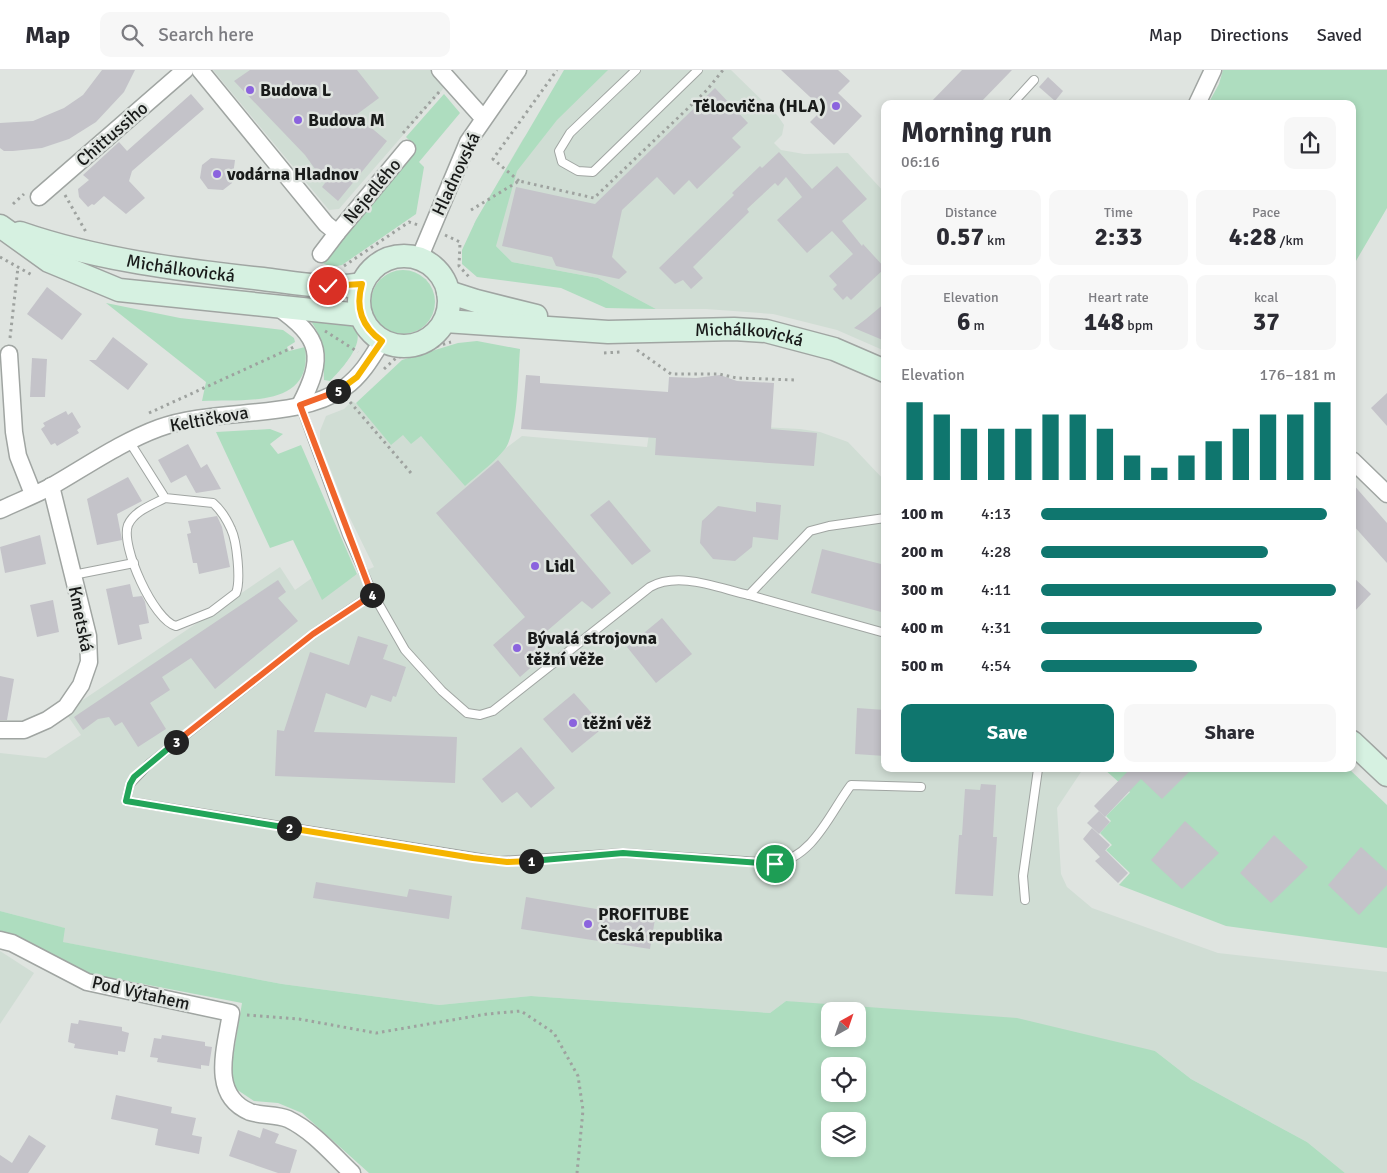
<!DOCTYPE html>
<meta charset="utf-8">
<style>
body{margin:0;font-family:Signika,sans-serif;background:#f7f7f7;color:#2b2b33;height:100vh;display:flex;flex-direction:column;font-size:19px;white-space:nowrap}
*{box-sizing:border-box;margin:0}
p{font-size:16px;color:#7c7c81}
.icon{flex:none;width:28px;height:28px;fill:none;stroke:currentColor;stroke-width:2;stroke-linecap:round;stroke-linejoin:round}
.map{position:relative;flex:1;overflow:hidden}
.details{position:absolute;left:881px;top:30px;width:475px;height:672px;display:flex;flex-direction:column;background:#fff;border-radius:10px;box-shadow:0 2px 8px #0003}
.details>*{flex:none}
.needle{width:32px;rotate:40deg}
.buttons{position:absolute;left:821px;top:932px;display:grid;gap:10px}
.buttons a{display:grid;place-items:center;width:45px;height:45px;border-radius:10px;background:#fff;box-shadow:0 2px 8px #0003;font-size:25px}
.pin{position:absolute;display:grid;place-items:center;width:42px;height:42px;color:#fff;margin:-21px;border:2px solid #fff;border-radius:50%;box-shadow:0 1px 5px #0007}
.km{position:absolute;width:25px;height:25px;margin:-12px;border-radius:50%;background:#222;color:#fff;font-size:14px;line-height:25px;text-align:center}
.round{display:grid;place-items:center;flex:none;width:52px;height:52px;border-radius:10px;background:#f7f7f7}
.head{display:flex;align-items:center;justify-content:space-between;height:85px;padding:0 20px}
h1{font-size:28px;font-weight:800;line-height:38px}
.figures{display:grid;grid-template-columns:repeat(3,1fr);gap:8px;height:85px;padding:5px 20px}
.figures div{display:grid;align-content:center;border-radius:10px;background:#f7f7f7;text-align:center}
.figures b{font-size:25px;font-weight:800}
.figures small{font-size:14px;font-weight:400}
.figures p{font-size:14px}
.chart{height:140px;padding:10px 20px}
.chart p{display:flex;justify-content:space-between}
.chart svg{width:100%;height:90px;margin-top:5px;stroke:#0f766e;stroke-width:6}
.primary-button{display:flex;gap:10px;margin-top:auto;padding:10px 20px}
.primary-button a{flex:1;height:58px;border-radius:10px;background:#0f766e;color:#fff;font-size:20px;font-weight:800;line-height:58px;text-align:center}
.primary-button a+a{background:#f7f7f7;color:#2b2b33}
ul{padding:0 20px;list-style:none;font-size:16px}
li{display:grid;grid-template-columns:80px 60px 1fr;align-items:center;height:38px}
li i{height:12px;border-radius:6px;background:#0f766e}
header{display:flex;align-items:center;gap:30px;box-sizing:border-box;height:70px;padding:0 25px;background:#fff;border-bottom:1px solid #e1e1e2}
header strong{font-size:24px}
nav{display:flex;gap:28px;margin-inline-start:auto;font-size:18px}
.search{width:350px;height:45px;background:#f7f7f7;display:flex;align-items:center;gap:12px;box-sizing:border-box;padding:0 18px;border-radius:10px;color:#7c7c81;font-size:19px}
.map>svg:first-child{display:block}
</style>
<header>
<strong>Map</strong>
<div class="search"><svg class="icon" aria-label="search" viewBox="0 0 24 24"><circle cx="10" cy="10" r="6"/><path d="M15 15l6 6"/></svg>Search here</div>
<nav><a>Map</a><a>Directions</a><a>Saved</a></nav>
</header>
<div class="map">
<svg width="1387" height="1103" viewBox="0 0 1387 1103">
<rect width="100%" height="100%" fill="#dfe4e0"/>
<g fill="#d0ddd4">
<polygon points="213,0 440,0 449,12 339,139 329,140"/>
<polygon points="583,0 731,0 778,46 784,55 782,65 774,73 781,80 804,84 848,83 885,123 885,281 837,260 773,244 706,239 656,239 598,208 512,192 474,154 523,69"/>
<polygon points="352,331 403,365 421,366 495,390 506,378 522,366 647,377 651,351 800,359 820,362 848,372 885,411 885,699 1083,699 1057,738 1061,804 1067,817 1092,838 1218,883 1387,902 1387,1103 1345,1103 1307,1072 1191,1009 1155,981 786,931 770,943 531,926 439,935 282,914 62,872 64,858 0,841 0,683 46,688 81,665 65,642 280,497 295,520 312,508 322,529 357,504 374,497 348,444 320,373 320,361 326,346 344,339"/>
<polygon points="0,881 34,903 0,954"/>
</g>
<g fill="#aeddbf" fill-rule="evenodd">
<polygon points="564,0 608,0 557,50 517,101 496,176 512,192 598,208 656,239 606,238 561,218 477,207 462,194 462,180 476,150"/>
<polygon points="1223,0 1387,0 1387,138 1353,196 1352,34 1208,34 1219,14"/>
<polygon points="444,24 460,43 419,92 424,97 416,144 342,195 332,197 322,193 415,76 406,67"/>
<circle cx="403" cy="232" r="32"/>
<path d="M106,233L180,248L283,260L294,268L295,272L287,277L289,281L305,277C314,339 243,329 202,331L206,312Z"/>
<path d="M308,247C320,249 336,248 347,253C375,264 341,300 330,311L324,310C324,283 325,270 308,247Z"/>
<path d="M477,271L520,279C518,304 518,360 505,379C494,393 478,404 465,416L421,366L411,374L403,365L391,375L356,333L402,290L458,273Z"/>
<polygon points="270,359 283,364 270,374 278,384 301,375 357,504 322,530 293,470 270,478 216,362"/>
<polygon points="1104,699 1349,699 1387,735 1387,878 1226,856 1119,815 1130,803 1106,780 1112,775 1100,763 1111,751 1106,746 1130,722"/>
<path d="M0,841L65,858L63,872L282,914L439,935L531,926L770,943L786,931L1017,948L1155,981L1191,1009L1307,1072L1345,1103H369L302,1043L278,1033L254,1031L233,1017L231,999L242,933L91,904L13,864L0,862ZM830,941H858V969H830ZM830,996H858V1024H830ZM830,1051H858V1079H830Z"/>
</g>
<g fill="#c4c3c9">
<polygon points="102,0 135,0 124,22 96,52 69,69 42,78 13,81 4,81 0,78 0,53 33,51 64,38 83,25"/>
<polygon points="250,0 357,0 379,28 356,45 387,71 338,131 322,117 325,113 305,85 234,11"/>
<polygon points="781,0 838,0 850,11 838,23 862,46 834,75 810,52 823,39"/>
<polygon points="962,0 1012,0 979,34 929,34"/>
<polygon points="1048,7 1063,21 1055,31 1039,17"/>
<polygon points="715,18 748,53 732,68 741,77 697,119 689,110 674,125 657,107 622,140 612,187 627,202 619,209 556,196 552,187 502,176 516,117 595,134"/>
<polygon points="191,24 204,39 132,101 129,111 145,128 126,144 104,126 94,135 92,134 88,137 79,127 78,119 89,110 83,105 119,72 127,81"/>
<polygon points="779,82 812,119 837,96 867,129 842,151 862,176 863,174 885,198 851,230 847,226 843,230 833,219 837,215 829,206 853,184 832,161 807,183 777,150 802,127 786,107 778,116 775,113 747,139 749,142 693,197 703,208 691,219 683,210 675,214 659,198 734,125 732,123 760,96 762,98"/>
<polygon points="211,88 235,90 232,113 223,120 208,119 200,108 202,95"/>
<polygon points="47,217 82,244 62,270 27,244"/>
<polygon points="885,233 885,271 854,258 866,249"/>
<polygon points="113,267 148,294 128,320 89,290 96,290"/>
<polygon points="32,288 47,289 45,327 30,327"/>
<polygon points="526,305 540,306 540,313 668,322 669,307 696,308 720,305 737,311 774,313 771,359 817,363 814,396 655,385 656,368 521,359"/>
<polygon points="1387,323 1387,356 1371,338"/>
<polygon points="66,341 68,345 72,342 81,357 77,360 79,363 57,376 55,373 51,375 41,359 45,356 43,353"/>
<polygon points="188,374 201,398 207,394 221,419 196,423 186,405 171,413 158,390"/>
<polygon points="498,390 611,523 592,539 582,531 533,573 544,586 520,607 493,575 525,547 436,443"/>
<polygon points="128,407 142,431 117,444 122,470 97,475 87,429"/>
<polygon points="1352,413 1387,453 1387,493 1352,454"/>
<polygon points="609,430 651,481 632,495 590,445"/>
<polygon points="756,432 781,435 778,470 753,467 752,477 735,491 713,489 700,473 702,451 718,436 756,442"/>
<polygon points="217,446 222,457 230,497 199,504 197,493 193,493 187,464 191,463 188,451"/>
<polygon points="40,465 46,494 5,503 0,477"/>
<polygon points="822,479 885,495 885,543 811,523"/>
<polygon points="1352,506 1371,524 1352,544"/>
<polygon points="278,510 286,522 278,528 298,551 215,619 191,588 162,607 170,620 150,633 166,659 138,677 122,652 115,656 109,647 98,649 83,660 74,647"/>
<polygon points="130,514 133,527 142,526 145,532 149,553 139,555 142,569 118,575 106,519"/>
<polygon points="53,530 59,562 37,567 30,535"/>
<polygon points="662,548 692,584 656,613 627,577"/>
<polygon points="358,566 388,575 383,589 406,597 396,627 393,626 391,632 371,625 366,638 326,623 314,662 457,667 455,713 275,706 277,660 284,661 310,582 349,595"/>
<polygon points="0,606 14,609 7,650 0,650"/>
<polygon points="574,623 604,657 572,683 543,649"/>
<polygon points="857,638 885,640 885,686 855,684"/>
<polygon points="521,677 555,718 531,738 517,722 502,733 482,709"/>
<polygon points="1130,699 1192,699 1162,729 1141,709 1105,747 1094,736"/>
<polygon points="981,714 996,715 993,767 997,767 993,826 955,824 959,765 962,765 965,719 980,720"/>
<polygon points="1099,741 1110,752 1099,764 1087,753"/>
<polygon points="1185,751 1219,783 1182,819 1151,790"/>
<polygon points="1092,758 1110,775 1101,785 1105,780 1128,803 1118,813 1095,791 1100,787 1083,769"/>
<polygon points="1274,765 1308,797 1271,833 1240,803"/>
<polygon points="1361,777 1387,801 1387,815 1359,845 1328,815"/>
<polygon points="316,812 407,827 409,819 452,826 449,849 313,828"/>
<polygon points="526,827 655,849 650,879 521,859"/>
<polygon points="79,950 122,957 122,961 129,963 125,982 118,981 118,985 74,978 75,974 68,972 71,953 78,954"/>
<polygon points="162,965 205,972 205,976 212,977 209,996 201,995 201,999 157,992 158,988 150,987 154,968 161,969"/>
<polygon points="116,1025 172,1037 171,1043 196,1048 192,1065 202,1067 199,1084 155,1075 158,1059 111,1049"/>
<polygon points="263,1058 279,1064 275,1073 297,1080 290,1103 278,1103 229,1086 238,1060 260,1068"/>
<polygon points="29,1065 46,1076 28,1103 0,1103 0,1085 12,1093"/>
</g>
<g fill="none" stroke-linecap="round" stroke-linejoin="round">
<g stroke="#a0a5a2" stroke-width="10">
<g id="lane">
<polyline points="636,0 570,63 559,81 562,92 578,101 593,102 698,0"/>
<polyline points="1012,34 1034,10"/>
<path d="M300,335L347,465L373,524L405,580L442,621L467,643L480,645L493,641L650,517C679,501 718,518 749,525L810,461L829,456L885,448"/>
<path d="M129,371L165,428L213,433C220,439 227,450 231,459C237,471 241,511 236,523L211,542L176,556C154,551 120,476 128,455C134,441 152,435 165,428"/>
<polyline points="73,505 134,493"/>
<path d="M373,524L313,564L149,694L130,714L126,731L499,791L623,783L775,793C813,788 830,743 851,715L921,717"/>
<polyline points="749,525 885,563"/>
<polyline points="1025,830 1023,806 1038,699"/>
</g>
</g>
<g stroke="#a0a5a2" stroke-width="19">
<g id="street">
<polyline points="200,0 326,154 337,163 407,79"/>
<polyline points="440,0 483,48"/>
<polyline points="1197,34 1213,0"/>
<polyline points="39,127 185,0"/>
<polyline points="321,184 337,163"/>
<polyline points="419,189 468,72 518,0"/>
<path d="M277,237C322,268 325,287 300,335"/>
<polyline points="9,284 14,362 18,386 33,424"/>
<polyline points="1352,390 1387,424"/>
<path d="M0,440C17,432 35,425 52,416C87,396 121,372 159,358C215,337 296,351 344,318C361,306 371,289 382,271"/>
<polyline points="0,660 24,660 47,650 66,637 81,615 89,592 88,566 51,416"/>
<path d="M0,870L12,873L87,912L231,943C226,977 209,1025 250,1042C262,1046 276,1044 288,1049C313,1061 332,1084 352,1103"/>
</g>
</g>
<g stroke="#a0a5a2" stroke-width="25">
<g id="secondary">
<polyline points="0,156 49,191 119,220 361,245"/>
<path id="s1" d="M20,163C98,190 181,200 263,209C296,213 330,220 362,214"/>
<circle cx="404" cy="231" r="45"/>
<polyline points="448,222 476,231 536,246"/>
<path id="s2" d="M445,251L608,262L734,259L766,261L834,279L885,301"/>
<polyline points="1352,672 1387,705"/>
</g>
</g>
<g stroke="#9ea29f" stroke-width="3" stroke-dasharray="2.5 4" stroke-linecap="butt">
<polyline points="403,63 440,21"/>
<polyline points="519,111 493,89 557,0"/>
<polyline points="65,125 86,162"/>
<polyline points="13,134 24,124"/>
<polyline points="471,140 519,111 594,128 707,20 723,0"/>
<polyline points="445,165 460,172 459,196 471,209"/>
<polyline points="0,187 32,205"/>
<polyline points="344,196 409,152 418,155"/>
<polyline points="325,261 358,282"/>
<polyline points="10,268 18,197"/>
<polyline points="637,280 671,304 719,304 737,308 796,310"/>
<polyline points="604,283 621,282"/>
<polyline points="384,299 396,288 451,272"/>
<polyline points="350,332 411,403"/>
<polyline points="149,343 296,276"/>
<polyline points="247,945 299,949 376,963 487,944 521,941 554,963 578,1006 583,1040 577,1103"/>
</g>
<use href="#lane" stroke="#fff" stroke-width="8"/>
<use href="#street" stroke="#fff" stroke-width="16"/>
<use href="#secondary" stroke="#d6f1e1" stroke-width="22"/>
</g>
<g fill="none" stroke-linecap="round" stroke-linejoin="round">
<g stroke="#fff" stroke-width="10">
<polyline id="split-1" points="531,791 623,783 775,794"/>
</g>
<g stroke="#fff" stroke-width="10">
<polyline id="split-2" points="289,758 473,788 507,792 531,791"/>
</g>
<g stroke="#fff" stroke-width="10">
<polyline id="split-3" points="176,672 134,707 130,714 126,731 289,758"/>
</g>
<g stroke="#fff" stroke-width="10">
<polyline id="split-4" points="176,672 313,564 372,525"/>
</g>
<g stroke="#fff" stroke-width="10">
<polyline id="split-5" points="338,321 300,335 372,525"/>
</g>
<g stroke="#fff" stroke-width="10">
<path id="split-6" d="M328,216L362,214C355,238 362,257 382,271L357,307L338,321"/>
</g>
<use href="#split-1" stroke="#22a559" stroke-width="6"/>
<use href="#split-2" stroke="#f5b400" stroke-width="6"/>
<use href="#split-3" stroke="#22a559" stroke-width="6"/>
<use href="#split-4" stroke="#f0652b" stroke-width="6"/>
<use href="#split-5" stroke="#f0652b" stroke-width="6"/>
<use href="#split-6" stroke="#f5b400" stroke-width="6"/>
</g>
<g fill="#8b63de" stroke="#dfe4e0" stroke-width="2">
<circle cx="250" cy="20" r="5"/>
<circle cx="836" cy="36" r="5"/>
<circle cx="298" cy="50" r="5"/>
<circle cx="217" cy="104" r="5"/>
<circle cx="535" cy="496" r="5"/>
<circle cx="517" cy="578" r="5"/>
<circle cx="573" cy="653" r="5"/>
<circle cx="588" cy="854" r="5"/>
</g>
<g text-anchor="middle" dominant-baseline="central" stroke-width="5" stroke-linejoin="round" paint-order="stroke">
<g font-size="18" font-weight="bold" fill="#191b1a" stroke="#dfe4e0" text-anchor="start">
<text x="260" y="20">Budova L</text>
<text x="826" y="36" text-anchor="end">Tělocvična (HLA)</text>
<text x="308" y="50">Budova M</text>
<text x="227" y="104">vodárna Hladnov</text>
<text x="545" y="496">Lidl</text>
<text x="527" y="568">Bývalá strojovna<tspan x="527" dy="21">těžní věže</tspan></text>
<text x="583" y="653">těžní věž</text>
<text x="598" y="844">PROFITUBE<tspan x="598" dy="21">Česká republika</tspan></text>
</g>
<g font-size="18" fill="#191b1a" stroke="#dfe4e0">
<text transform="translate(112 64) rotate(-41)">Chittussiho</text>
<text transform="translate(456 104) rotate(-65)">Hladnovská</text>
<text transform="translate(372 121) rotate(-50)">Nejedlého</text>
<text stroke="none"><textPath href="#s1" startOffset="165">Michálkovická</textPath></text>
<text stroke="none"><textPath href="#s2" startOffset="305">Michálkovická</textPath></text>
<text transform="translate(209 349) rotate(-10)">Keltičkova</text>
<text transform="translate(81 549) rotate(79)">Kmetská</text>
<text transform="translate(141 923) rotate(13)">Pod Výtahem</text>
</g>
</g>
</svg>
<div class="buttons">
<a><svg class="needle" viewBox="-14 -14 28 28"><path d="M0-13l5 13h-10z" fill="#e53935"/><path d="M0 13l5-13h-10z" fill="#7c7c81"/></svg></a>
<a><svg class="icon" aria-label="locate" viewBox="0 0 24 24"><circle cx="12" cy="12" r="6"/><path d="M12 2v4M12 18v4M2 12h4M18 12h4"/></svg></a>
<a><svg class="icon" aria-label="layers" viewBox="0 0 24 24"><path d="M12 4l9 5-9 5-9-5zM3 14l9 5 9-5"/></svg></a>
</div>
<div class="pin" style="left:775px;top:794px;background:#1e9e55"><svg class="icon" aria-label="arrive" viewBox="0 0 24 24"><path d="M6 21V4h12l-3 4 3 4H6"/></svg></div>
<div class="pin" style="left:328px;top:216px;background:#d93025"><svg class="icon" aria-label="check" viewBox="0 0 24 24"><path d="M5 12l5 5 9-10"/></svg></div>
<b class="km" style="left:531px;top:791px">1</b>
<b class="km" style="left:289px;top:758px">2</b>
<b class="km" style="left:176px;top:672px">3</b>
<b class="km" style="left:372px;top:525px">4</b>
<b class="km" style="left:338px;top:321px">5</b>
<section class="details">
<div class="head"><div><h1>Morning run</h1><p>06:16</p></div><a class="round"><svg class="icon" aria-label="share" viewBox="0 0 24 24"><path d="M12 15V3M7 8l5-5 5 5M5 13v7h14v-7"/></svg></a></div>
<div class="figures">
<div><p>Distance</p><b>0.57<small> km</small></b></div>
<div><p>Time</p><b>2:33</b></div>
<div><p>Pace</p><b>4:28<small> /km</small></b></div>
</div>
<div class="figures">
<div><p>Elevation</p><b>6<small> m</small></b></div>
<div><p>Heart rate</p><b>148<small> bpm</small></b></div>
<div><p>kcal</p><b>37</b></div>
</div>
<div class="chart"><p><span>Elevation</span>176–181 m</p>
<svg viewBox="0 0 160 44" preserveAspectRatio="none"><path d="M5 44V6M15 44V12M25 44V19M35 44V19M45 44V19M55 44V12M65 44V12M75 44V19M85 44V32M95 44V38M105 44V32M115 44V25M125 44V19M135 44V12M145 44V12M155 44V6"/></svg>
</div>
<ul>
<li><b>100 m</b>4:13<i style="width:97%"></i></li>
<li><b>200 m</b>4:28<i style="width:77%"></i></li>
<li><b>300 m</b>4:11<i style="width:100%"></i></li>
<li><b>400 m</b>4:31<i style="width:75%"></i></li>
<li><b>500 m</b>4:54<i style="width:53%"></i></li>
</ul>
<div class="primary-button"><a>Save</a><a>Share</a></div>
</section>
</div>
